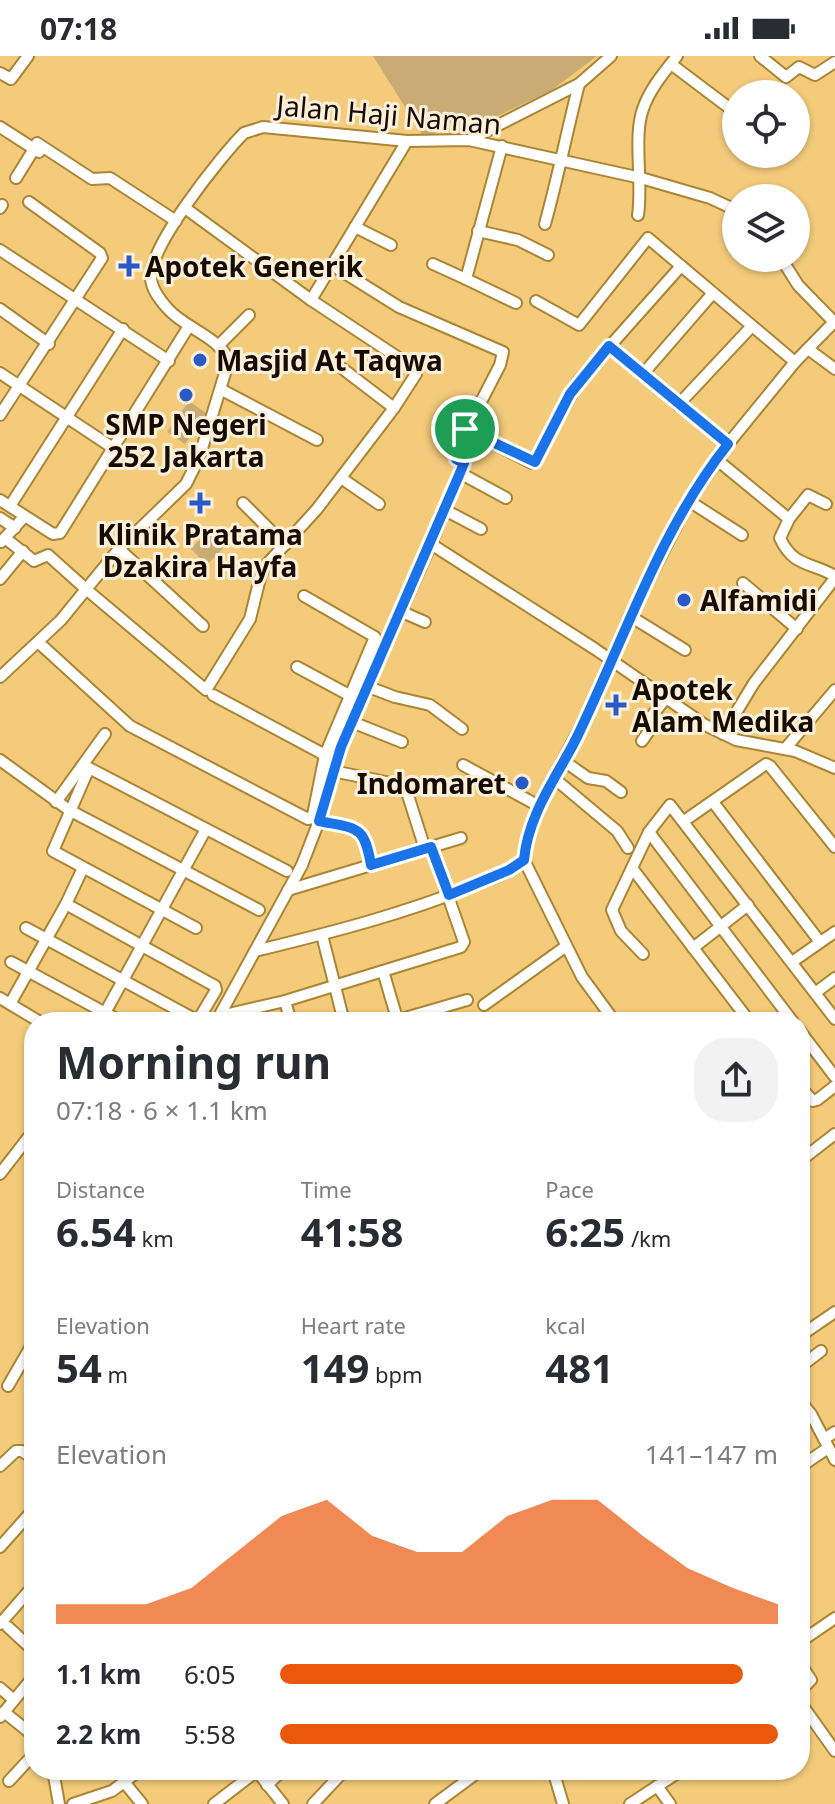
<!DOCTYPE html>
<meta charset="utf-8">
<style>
body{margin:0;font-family:"Noto Sans",sans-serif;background:#f2f2f3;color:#2b2b33;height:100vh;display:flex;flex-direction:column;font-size:30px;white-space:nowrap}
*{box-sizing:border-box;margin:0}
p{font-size:26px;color:#7c7c81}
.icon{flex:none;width:44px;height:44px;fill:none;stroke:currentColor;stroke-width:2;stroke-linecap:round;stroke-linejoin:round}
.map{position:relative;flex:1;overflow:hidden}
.panel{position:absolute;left:24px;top:956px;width:786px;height:768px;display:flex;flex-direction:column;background:#fff;border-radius:32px;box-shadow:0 2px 6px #0004}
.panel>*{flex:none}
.tools{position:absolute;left:722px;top:24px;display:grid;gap:16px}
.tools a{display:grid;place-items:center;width:88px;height:88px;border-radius:50%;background:#fff;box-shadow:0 2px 6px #0004;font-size:40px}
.pin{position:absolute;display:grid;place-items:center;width:68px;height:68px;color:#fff;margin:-34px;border:4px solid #fff;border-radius:50%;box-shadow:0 2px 8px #0007}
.round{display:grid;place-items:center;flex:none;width:84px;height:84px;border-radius:32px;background:#f2f2f3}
.summary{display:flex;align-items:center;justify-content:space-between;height:136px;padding:0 32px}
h1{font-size:44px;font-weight:700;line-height:60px}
.metrics{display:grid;grid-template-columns:repeat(3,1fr);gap:12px;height:136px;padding:8px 32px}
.metrics div{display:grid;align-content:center}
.metrics b{font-size:40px;font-weight:700}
.metrics small{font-size:22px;font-weight:400}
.metrics p{font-size:22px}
.chart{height:224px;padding:16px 32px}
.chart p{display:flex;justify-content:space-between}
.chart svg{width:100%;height:144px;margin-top:8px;fill:#ea580c;opacity:.7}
ul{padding:0 32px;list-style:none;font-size:26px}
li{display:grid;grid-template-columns:128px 96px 1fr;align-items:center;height:60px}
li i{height:20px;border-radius:10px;background:#ea580c}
.status{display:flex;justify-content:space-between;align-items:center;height:56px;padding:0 40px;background:#fff;direction:ltr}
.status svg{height:22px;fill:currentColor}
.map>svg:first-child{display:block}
</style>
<div class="status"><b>07:18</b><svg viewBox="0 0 49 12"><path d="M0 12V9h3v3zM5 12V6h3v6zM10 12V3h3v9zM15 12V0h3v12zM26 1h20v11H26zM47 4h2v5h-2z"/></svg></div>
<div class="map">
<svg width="835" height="1748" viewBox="0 0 835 1748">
<rect width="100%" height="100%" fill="#f4cb7b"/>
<g fill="#c9ab73">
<polygon points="373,0 597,0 552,34 489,64 460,61 425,83"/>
<polygon points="189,345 206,357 185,388 167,376"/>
<polygon points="212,470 229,486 207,509 191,493"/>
</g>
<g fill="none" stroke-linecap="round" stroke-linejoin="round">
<g stroke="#ab8533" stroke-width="14">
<g id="minor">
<polyline points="760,0 786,21 799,11 815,19 835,6"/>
<polyline points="671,8 736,57"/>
<polyline points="0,17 11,23 28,0"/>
<polyline points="0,71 39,96"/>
<polyline points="469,84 579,28 611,0"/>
<polyline points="37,87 92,123 110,122 176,165"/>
<polyline points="502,90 466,223 516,247"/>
<polyline points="16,122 34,93"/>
<polyline points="0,152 2,149"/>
<path d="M638,159C643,127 633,79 643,53C649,34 665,15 677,0"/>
<path d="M545,168C558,121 567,75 579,28"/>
<polyline points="355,171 391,189"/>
<polyline points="478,175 518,184 548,199"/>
<polyline points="0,194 169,305"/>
<polyline points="781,202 798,229 834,266"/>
<polyline points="433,208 466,223"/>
<polyline points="332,209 399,251 503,296 500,309 454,398 456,403 464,407"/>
<polyline points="311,244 407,85"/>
<polyline points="536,245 579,269 648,182 795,306"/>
<polyline points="0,253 49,288"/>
<polyline points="218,290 249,259"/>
<polyline points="609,290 728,388"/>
<polyline points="808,293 835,313"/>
<polyline points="343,313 394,352"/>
<polyline points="0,317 113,392"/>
<polyline points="642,319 713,237"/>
<polyline points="222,334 317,384"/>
<polyline points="678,349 752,270"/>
<polyline points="0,359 102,202 100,197 29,146"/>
<polyline points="465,373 532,407 535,406 578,326 681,210"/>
<path d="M716,403L789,463L780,482C793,511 811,506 835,520"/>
<polyline points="460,417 506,442"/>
<polyline points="341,422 379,448"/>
<polyline points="0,444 53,478 60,477 189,270"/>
<polyline points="689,445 742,479"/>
<polyline points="243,447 285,489"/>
<polyline points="10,450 123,273"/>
<polyline points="445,454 481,473"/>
<polyline points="0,462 15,472"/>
<polyline points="789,463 808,439 826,448"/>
<polyline points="5,482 34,505 48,499 87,534 206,634 250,563 261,518 268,507 317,453 394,352 416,318 417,314 311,244 185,152"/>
<polyline points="1,486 24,461"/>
<polyline points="431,488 595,593 705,669 736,684 795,695 835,712"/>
<polyline points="119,493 203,570"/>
<polyline points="0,523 23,495"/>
<polyline points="743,527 797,573"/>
<polyline points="400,555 425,566"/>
<polyline points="630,560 685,594"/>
<polyline points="38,586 130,670 308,763 313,759 325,699 375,581 304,540"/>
<polyline points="297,611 349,639"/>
<path d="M0,621L61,564L119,493L186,428L199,402L229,304C217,280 185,272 168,253C160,244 151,233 151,221C150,189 221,100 244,77L263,71L407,85L469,84L641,122L710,142L736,154"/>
<polyline points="366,630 395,641 430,649 462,673"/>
<polyline points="213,639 325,699"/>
<polyline points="352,666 402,686"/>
<polyline points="723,678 754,627 835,522"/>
<polyline points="642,685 653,669 651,661 666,642"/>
<polyline points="785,693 835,634"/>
<polyline points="0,704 69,754 259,854"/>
<polyline points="564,705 588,722 606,725 621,736"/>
<polyline points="463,709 539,750"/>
<polyline points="333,715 405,730 425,793"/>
<polyline points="555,723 617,775 628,792"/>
<polyline points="56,746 105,678"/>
<polyline points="713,746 820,886"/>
<path d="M319,765C357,773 364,768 371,809"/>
<polyline points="684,765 766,708 770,710 835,791"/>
<polyline points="649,776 793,966"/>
<polyline points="632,812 750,966"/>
<polyline points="288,834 461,782"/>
<polyline points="66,848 215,930 216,934 197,966"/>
<polyline points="26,872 198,965"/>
<polyline points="196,872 53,795 89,712 287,815"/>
<polyline points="322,879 344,966"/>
<polyline points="693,892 748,849"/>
<path d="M255,895C329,877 404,858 475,829C492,822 511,817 524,804"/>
<polyline points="643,898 621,875 612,854 649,776 670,749 835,963"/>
<polyline points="11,906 122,966"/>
<polyline points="792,906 835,876"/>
<polyline points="383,915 398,966"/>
<polyline points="815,937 835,922"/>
<polyline points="0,942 40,966"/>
<polyline points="285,945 291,966"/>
<polyline points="10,948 66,848 83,812"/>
<polyline points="484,949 565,891"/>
<polyline points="220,960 285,945 461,891 464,886 431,791"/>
<polyline points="398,964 467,944"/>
<polyline points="100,966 206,773"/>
<polyline points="216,966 302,809 319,765 341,691 431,488 475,377"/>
<polyline points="615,966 582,921 524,804 529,777 539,750 588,657 630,560 689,445 728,388 795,306 835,265"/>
<polyline points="800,975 835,1021"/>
<polyline points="800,1031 813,1045 817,1044 835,1030"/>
<polyline points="800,1105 835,1078"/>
<polyline points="0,1118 34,1074"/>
<polyline points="800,1144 803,1142"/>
<polyline points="800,1280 835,1256"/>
<polyline points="800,1311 821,1295"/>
<polyline points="8,1330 30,1292 34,1292"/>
<polyline points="800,1345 811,1358 835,1404"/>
<polyline points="824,1383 835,1376"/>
<polyline points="0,1410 16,1395 22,1395 34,1403"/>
<polyline points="800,1411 828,1392"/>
<polyline points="0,1491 34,1453"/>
<polyline points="0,1568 34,1529"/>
<polyline points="8,1571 34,1595"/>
<polyline points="800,1586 835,1562"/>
<polyline points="800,1607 811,1624 800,1635"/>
<polyline points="0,1632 14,1644"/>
<polyline points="800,1646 835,1695"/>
<polyline points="4,1656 34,1680"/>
<polyline points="0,1661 34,1620"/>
<polyline points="53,1714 59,1748"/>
<polyline points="256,1714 283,1748"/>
<polyline points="553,1714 563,1748"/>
<polyline points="9,1725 34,1698"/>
<polyline points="125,1727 142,1748"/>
<polyline points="267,1729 283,1714"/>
<polyline points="657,1730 670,1748"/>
<polyline points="73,1748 112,1735 140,1714"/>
<polyline points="214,1748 257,1715"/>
<polyline points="313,1748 345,1714"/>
<polyline points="435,1748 481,1714"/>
<polyline points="630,1748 682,1714"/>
</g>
</g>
<use href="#minor" stroke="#fff" stroke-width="10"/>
</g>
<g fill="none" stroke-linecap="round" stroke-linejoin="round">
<g stroke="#fff" stroke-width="16">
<path id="route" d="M609,290L728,388C659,475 625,582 577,681C557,721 528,758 524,804L509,814L449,839L431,791L371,809C364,768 357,773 319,765L341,691L460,417L464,407L456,403L454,398L465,373L535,406L570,338Z"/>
</g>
<use href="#route" stroke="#1a73e8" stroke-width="10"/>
</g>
<g fill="#275ac7" stroke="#fdf0da" stroke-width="3">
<path d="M125 198h8v8h8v8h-8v8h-8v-8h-8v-8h8z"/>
<circle cx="200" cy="304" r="8"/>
<circle cx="186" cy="339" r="8"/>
<path d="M196 435h8v8h8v8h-8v8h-8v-8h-8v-8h8z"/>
<circle cx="684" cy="544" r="8"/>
<path d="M612 637h8v8h8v8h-8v8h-8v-8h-8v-8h8z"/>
<circle cx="522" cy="727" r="8"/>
</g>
<g text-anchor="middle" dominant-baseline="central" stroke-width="6" stroke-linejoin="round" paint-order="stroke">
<g font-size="28" fill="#160b00" stroke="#fdf0da">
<text transform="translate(389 58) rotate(5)">Jalan Haji Naman</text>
</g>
<g font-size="28" font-weight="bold" fill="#160b00" stroke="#fdf0da" text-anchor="start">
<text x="145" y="210">Apotek Generik</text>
<text x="216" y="304">Masjid At Taqwa</text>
<text x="186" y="368" text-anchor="middle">SMP Negeri<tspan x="186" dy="32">252 Jakarta</tspan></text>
<text x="200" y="478" text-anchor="middle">Klinik Pratama<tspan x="200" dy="32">Dzakira Hayfa</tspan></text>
<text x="700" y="544">Alfamidi</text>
<text x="632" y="633">Apotek<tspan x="632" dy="32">Alam Medika</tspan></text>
<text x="506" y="727" text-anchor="end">Indomaret</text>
</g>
</g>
</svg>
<div class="tools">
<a><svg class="icon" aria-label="locate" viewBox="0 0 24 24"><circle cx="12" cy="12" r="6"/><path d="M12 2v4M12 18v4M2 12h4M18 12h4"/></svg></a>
<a><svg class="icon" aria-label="layers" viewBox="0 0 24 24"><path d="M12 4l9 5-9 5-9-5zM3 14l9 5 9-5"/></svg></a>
</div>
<div class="pin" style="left:465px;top:373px;background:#1e9e55"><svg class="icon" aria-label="arrive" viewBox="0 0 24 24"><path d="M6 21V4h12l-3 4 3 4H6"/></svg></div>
<section class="panel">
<div class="summary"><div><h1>Morning run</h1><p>07:18 · 6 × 1.1 km</p></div><a class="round"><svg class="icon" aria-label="share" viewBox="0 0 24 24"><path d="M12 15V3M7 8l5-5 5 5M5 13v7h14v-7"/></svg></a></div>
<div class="metrics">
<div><p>Distance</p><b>6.54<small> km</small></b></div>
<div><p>Time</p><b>41:58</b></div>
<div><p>Pace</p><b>6:25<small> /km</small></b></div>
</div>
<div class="metrics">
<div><p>Elevation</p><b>54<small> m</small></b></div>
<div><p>Heart rate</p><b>149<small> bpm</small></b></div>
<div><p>kcal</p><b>481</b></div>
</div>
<div class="chart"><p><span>Elevation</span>141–147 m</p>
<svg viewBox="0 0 160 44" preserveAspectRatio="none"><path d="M0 44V38L10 38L20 38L30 33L40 22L50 11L60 6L70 17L80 22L90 22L100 11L110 6L120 6L130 17L140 27L150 33L160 38V44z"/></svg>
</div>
<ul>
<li><b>1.1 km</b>6:05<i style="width:93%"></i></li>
<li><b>2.2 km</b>5:58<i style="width:100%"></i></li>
</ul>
</section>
</div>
